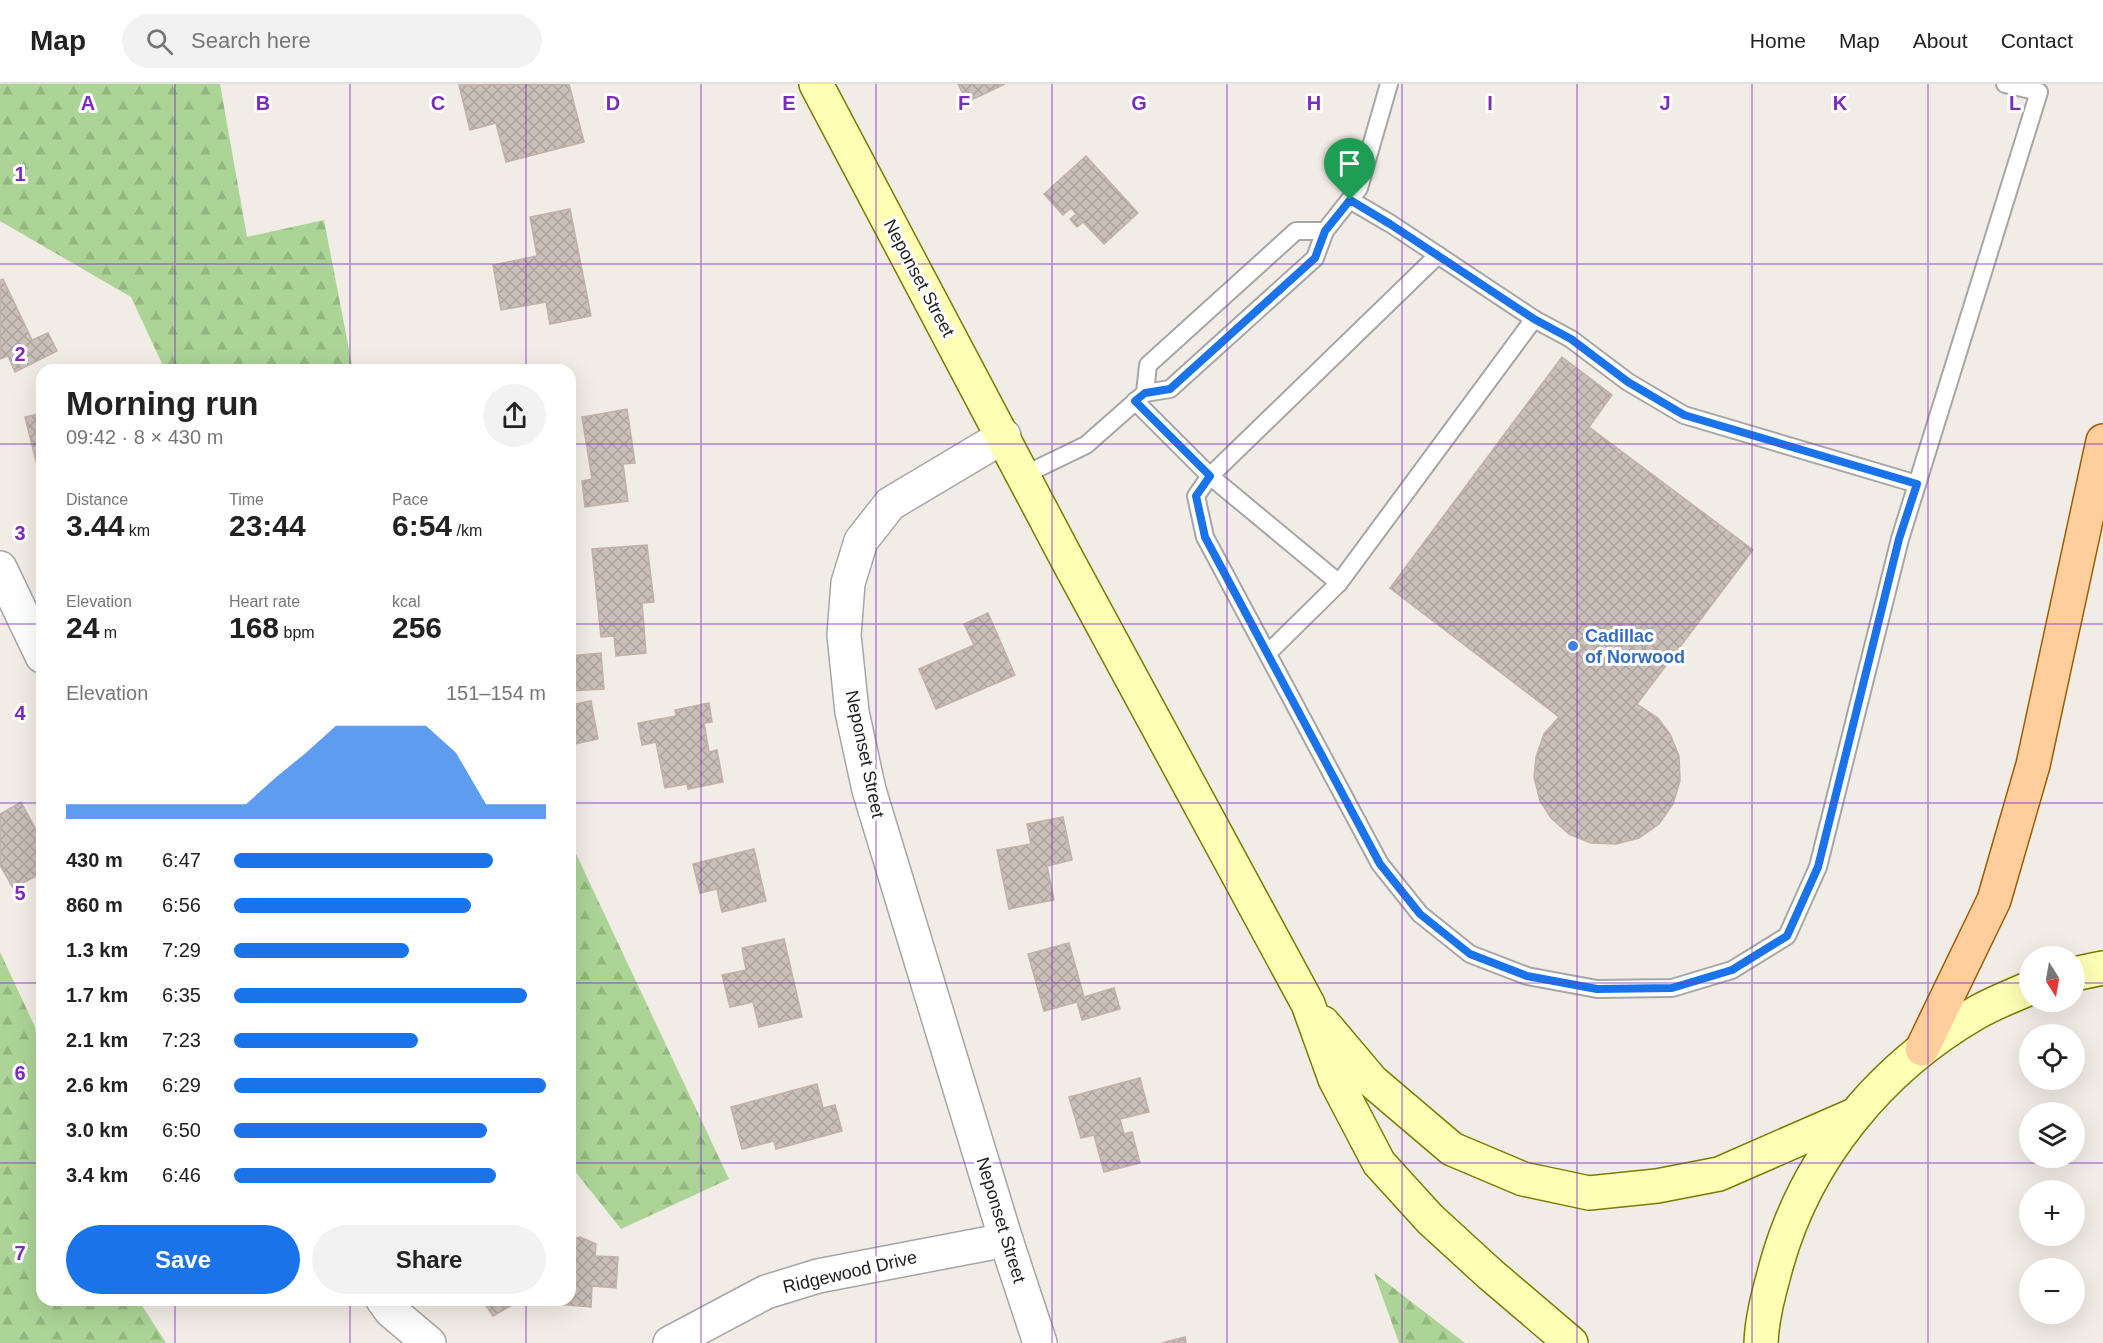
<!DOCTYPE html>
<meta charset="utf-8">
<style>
body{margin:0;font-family:Arial,sans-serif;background:#f2f2f2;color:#222;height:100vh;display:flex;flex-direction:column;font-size:22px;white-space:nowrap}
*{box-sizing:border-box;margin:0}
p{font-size:20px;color:#767676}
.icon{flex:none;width:33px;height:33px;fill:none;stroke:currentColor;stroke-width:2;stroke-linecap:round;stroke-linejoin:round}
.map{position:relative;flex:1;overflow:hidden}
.drawer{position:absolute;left:36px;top:280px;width:540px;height:942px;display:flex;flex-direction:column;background:#fff;border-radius:18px;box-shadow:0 6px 24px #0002}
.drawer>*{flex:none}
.needle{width:39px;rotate:169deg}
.controls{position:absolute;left:2019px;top:862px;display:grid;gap:12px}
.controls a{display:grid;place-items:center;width:66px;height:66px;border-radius:50%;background:#fff;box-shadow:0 6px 24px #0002;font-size:30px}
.pin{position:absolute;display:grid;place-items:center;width:51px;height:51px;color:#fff;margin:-62px -26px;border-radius:50% 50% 50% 0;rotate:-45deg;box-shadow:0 0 6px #0007}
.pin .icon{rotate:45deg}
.round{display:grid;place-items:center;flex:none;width:63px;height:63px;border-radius:32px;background:#f2f2f2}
.headline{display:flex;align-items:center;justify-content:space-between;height:102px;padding:0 30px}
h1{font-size:33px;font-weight:700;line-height:45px}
.metrics{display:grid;grid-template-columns:repeat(3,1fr);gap:9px;height:102px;padding:6px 30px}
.metrics div{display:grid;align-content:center}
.metrics b{font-size:30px;font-weight:700}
.metrics small{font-size:16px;font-weight:400}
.metrics p{font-size:16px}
.chart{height:168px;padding:12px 30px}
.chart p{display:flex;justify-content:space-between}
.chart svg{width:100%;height:108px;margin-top:6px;fill:#1a73e8;opacity:.7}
.action{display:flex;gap:12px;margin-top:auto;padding:12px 30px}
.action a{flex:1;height:69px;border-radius:36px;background:#1a73e8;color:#fff;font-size:24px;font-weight:700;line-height:69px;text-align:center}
.action a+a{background:#f2f2f2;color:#222}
ul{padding:0 30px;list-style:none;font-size:20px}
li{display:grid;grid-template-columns:96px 72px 1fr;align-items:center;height:45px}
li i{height:15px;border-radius:8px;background:#1a73e8}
header{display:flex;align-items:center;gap:36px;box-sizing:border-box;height:84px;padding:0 30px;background:#fff;border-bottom:2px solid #e0e0e0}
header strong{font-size:28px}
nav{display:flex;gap:33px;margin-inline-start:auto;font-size:21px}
.search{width:420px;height:54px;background:#f2f2f2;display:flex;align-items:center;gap:15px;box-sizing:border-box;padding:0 21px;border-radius:33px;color:#767676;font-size:22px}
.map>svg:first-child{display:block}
</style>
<header>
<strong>Map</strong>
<div class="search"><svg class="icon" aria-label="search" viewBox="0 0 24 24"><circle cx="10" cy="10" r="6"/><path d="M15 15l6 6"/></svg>Search here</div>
<nav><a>Home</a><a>Map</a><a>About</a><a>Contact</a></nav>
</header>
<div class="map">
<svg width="2103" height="1259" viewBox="0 0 2103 1259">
<defs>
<pattern id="forest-firs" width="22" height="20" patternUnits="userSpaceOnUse" patternTransform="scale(1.5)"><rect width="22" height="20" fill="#acd496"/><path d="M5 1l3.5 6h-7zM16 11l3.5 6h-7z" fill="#94b681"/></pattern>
<pattern id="building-cross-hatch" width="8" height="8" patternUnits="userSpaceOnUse" patternTransform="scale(1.5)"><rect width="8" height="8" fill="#c9beb8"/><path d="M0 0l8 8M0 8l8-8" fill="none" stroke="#aca39e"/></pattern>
</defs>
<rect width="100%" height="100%" fill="#f1ece5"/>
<g fill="url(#forest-firs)">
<polygon points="0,0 220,0 247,153 324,136 353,286 165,286 131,213 0,137"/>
<polygon points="570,757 729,1095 621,1145 570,1081"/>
<polygon points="0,868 35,943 42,998 42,1216 139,1217 166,1259 0,1259"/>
<polygon points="1374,1189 1465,1259 1399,1259"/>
</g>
<g fill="url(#building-cross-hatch)" stroke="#c4b1a6" stroke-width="1.5">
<polygon points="569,0 584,58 506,78 496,39 470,46 459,1"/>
<polygon points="958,0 1005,0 967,18"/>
<polygon points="1086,72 1138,129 1104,160 1083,138 1077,143 1070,135 1076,130 1071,124 1063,131 1044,110"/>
<polygon points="570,125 591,232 550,240 546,218 501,226 493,181 537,172 530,133"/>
<polygon points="3,195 32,256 48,249 57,267 15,288 8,272 0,275 0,196"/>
<polygon points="1562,273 1612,311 1589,343 1753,466 1637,620 1658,634 1670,650 1679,672 1680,697 1673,720 1659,740 1639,754 1616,760 1591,759 1569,750 1551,734 1540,717 1534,693 1536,673 1544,650 1559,633 1390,504"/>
<polygon points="627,325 635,379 623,380 628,417 585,423 582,397 592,395 582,333"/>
<polygon points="42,329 42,401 25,333"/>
<polygon points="647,461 654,518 642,519 646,569 616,572 614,552 601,553 592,465"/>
<polygon points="988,529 1015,591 936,625 919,585 974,561 964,540"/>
<polygon points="601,569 604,605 570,607 570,572"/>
<polygon points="591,617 598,655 570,661 570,621"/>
<polygon points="709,619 712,638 704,639 709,668 717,666 723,698 688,705 687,700 665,704 656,658 642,661 638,639 676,632 675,626"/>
<polygon points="21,718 42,757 42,789 13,804 0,781 0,730"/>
<polygon points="1063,733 1072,776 1047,782 1054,816 1009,825 997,766 1031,760 1027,740"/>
<polygon points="754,765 766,817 722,828 717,805 700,809 693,780"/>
<polygon points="784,855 802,933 759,943 753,918 730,923 722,891 746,886 742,864"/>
<polygon points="1069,859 1084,913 1114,904 1120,925 1082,936 1077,918 1044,927 1028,870"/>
<polygon points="1140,994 1149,1028 1120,1035 1124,1050 1132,1048 1140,1079 1104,1088 1094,1051 1081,1054 1069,1013"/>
<polygon points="817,1000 823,1024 835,1021 842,1047 776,1065 774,1057 742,1065 731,1023"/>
<polygon points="580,1153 596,1160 595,1172 618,1173 616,1204 592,1202 591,1223 519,1217 493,1232 482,1216 570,1216 570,1156"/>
<polygon points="1185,1253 1186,1259 1162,1259"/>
</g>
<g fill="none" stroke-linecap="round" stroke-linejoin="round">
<g stroke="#a6a6a6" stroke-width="20">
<g id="service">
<polyline points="1350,116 1391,140 1534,235 1571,255 1628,298 1684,331 1917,400"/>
<polyline points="1438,171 1210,392 1196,412 1205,453 1380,780 1420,830 1470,870 1527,892 1597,905 1672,904 1732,886 1787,852 1818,783 1900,455 2039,8 2005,0"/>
<polyline points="1145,309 1148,281 1296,147 1325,147"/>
<polyline points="1135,317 1210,392 1339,499"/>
<polyline points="1024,391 1086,361 1145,309 1170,305 1315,174 1325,147 1359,104 1389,0"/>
<polyline points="1268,569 1339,499 1534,235"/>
</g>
</g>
<g stroke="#a6a6a6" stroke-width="36">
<g id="minor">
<polyline points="1004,352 890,420 861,457 848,499 844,551 852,628 869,706 1006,1156 1040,1259"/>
<polyline points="0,484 42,572"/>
<polyline points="383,1216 391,1227 429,1259"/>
<polyline points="670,1259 766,1208 818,1192 1006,1156"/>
</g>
</g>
<g stroke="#777d00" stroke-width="36">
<g id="secondary">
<polyline points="816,0 1068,477 1308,920 1335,995 1379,1079 1430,1135 1490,1190 1571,1259"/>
<polyline points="2074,890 2103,884"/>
<polyline points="1323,939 1372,997 1452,1065 1523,1095 1589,1109 1657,1102 1719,1090 1854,1031"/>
<path d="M1761,1259C1762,1232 1770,1205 1777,1179C1807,1073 1881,984 1976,929C1993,919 2012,912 2030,904"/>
</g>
</g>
<g stroke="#9b5e00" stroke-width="36">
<polyline id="primary" points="1922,965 1994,816 2033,681 2103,357"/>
</g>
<use href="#service" stroke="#fff" stroke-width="16"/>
<use href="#minor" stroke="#fff" stroke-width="33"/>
<use href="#secondary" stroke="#fffeb5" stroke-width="33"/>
<use href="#primary" stroke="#ffce9c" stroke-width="33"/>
</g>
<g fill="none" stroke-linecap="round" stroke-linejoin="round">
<g stroke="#fff" stroke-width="12">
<polygon id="route" points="1350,116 1390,140 1534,235 1571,255 1628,298 1684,331 1917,400 1899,455 1818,783 1787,852 1732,886 1672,904 1597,905 1527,892 1470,870 1420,830 1380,780 1205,453 1196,412 1210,392 1135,317 1145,309 1170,305 1315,174 1325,147"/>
</g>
<use href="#route" stroke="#1a73e8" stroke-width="8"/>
</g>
<path fill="none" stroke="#7b2cbf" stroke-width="1.5" stroke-opacity="0.55" d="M175,0V286M350,0V286M526,0V286M701,0V1259M876,0V1259M1052,0V1259M1227,0V1259M1402,0V1259M1577,0V1259M1752,0V1259M1928,0V1259M0,180H2103M0,360H42M570,360H2103M0,540H42M570,540H2103M0,719H42M570,719H2103M0,899H42M570,899H2030M2074,899H2103M0,1079H42M570,1079H2103M175,1216V1259M350,1216V1259M526,1216V1259"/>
<circle fill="#3f7fe0" stroke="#fff" stroke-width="2" cx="1573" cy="562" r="6"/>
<g text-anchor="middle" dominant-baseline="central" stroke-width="6" stroke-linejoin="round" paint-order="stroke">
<g font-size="18" fill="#1f1f1f" stroke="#fff">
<text transform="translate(919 194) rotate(62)">Neponset Street</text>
<text transform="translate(865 670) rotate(78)">Neponset Street</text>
<text transform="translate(1001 1136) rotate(73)">Neponset Street</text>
<text transform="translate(850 1188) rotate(-13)">Ridgewood Drive</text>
</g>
<g font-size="18" font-weight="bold" fill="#366cbe" stroke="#fff" text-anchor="start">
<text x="1585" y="552">Cadillac<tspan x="1585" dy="21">of Norwood</tspan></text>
</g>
</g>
<g font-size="20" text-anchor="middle" font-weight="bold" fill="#7b2cbf" stroke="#fff" stroke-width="6" stroke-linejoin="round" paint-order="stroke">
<text x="88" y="26">A</text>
<text x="263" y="26">B</text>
<text x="438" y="26">C</text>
<text x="613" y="26">D</text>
<text x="789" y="26">E</text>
<text x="964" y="26">F</text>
<text x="1139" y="26">G</text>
<text x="1314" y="26">H</text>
<text x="1490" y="26">I</text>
<text x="1665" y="26">J</text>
<text x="1840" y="26">K</text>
<text x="2015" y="26">L</text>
<text x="20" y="97">1</text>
<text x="20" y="277">2</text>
<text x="20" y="456">3</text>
<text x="20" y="636">4</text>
<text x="20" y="816">5</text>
<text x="20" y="996">6</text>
<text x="20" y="1176">7</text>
</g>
</svg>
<div class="controls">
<a><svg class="needle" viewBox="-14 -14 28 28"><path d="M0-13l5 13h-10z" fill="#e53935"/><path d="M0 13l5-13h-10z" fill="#767676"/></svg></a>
<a><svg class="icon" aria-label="locate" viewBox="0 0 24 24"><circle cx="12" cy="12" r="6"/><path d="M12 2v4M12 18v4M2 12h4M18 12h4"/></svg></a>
<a><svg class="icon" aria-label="layers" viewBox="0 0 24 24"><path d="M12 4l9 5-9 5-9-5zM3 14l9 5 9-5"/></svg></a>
<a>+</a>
<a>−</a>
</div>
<div class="pin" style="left:1350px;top:116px;background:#1e9e55"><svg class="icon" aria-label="arrive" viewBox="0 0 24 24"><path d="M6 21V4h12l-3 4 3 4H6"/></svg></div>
<section class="drawer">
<div class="headline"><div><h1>Morning run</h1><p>09:42 · 8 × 430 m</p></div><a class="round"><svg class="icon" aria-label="share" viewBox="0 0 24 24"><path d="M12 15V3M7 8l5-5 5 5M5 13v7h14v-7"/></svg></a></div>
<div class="metrics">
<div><p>Distance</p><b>3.44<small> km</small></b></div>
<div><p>Time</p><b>23:44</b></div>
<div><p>Pace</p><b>6:54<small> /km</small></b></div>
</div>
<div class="metrics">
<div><p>Elevation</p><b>24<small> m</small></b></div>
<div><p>Heart rate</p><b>168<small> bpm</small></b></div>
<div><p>kcal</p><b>256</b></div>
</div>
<div class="chart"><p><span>Elevation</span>151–154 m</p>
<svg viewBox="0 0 160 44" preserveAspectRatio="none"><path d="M0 44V38L10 38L20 38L30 38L40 38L50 38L60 38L70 27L80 17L90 6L100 6L110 6L120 6L130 17L140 38L150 38L160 38V44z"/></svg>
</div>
<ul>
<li><b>430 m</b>6:47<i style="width:83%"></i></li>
<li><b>860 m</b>6:56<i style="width:76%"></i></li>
<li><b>1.3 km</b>7:29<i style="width:56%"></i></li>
<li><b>1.7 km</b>6:35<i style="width:94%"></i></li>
<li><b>2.1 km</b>7:23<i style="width:59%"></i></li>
<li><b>2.6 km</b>6:29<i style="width:100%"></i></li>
<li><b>3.0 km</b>6:50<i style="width:81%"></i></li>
<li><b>3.4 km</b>6:46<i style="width:84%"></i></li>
</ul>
<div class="action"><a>Save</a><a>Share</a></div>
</section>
</div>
